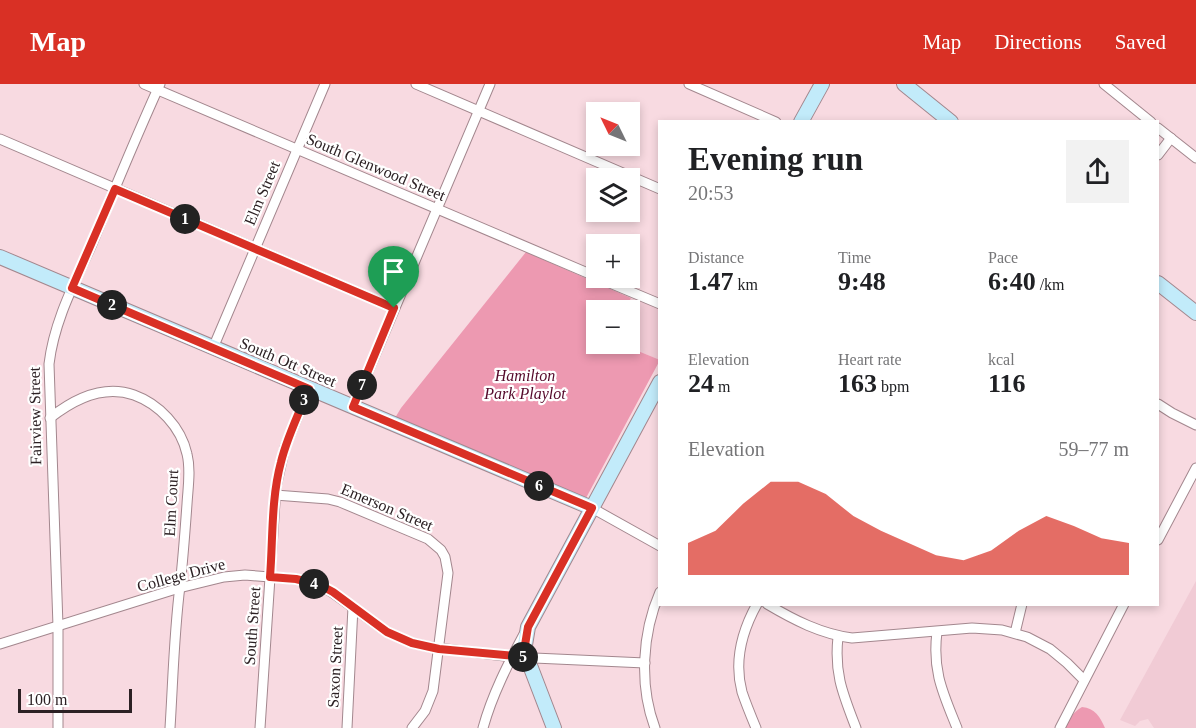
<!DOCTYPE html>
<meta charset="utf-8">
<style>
body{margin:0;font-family:Georgia,serif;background:#f2f2f2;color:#202124;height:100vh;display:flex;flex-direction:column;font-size:22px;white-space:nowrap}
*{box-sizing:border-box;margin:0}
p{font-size:20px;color:#757577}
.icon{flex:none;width:33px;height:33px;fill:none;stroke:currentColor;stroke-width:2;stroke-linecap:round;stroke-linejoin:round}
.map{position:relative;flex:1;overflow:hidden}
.panel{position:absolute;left:658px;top:36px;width:501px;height:486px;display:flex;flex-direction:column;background:#fff;border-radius:0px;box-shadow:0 3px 9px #0003}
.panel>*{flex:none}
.needle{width:39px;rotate:313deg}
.controls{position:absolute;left:586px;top:18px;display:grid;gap:12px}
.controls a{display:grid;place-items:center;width:54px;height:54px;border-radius:0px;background:#fff;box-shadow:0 3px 9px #0003;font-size:30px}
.scale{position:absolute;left:18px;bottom:15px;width:114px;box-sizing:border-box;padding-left:6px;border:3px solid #2c2124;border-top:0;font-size:16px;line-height:21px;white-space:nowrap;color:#2c2124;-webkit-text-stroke:4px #fff;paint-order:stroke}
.pin{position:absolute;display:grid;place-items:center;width:51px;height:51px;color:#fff;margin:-62px -26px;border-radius:50% 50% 50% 0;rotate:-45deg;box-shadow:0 0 6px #0007}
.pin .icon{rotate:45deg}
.km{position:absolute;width:30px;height:30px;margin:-15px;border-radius:50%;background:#222;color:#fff;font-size:16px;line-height:30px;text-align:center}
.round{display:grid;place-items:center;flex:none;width:63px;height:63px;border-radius:0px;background:#f2f2f2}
.summary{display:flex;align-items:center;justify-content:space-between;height:102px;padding:0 30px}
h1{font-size:33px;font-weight:800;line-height:45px}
.stats{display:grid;grid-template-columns:repeat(3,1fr);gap:9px;height:102px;padding:6px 30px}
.stats div{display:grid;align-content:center}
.stats b{font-size:26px;font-weight:800}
.stats small{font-size:16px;font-weight:400}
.stats p{font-size:16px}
.chart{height:168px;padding:12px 30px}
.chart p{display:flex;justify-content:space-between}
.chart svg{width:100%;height:108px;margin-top:6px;fill:#d93025;opacity:.7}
header{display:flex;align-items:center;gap:36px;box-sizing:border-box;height:84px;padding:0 30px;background:#d93025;color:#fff}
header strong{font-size:28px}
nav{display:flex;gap:33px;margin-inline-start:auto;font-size:21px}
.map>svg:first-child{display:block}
</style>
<header>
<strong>Map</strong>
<nav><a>Map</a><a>Directions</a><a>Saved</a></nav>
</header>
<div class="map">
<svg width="1196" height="644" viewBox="0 0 1196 644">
<rect width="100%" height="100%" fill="#f8dae1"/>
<g fill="#f1cbd5">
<polygon points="631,214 660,225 660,276 621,260 630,260 630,226 625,226"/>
<polygon points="1196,497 1196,644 1154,644 1148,635 1140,637 1135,642 1120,636"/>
</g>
<g fill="#ed99b1">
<polygon points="526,168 631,214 625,226 597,226 597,260 621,260 660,276 586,414 395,334 401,324"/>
<path d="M1082,623C1095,624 1100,633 1105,644H1064C1069,635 1073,628 1082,623Z"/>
</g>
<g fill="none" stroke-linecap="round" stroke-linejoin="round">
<g stroke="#a3878e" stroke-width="11">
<g id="street">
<polyline points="144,0 597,193"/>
<polyline points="416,0 660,105"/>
<polyline points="689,0 776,38"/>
<polyline points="1104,0 1151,38"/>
<polyline points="1158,44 1196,74"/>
<polyline points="0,55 394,224"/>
<polyline points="1158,71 1171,54"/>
<polyline points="598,194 660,220"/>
<polyline points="213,264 325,0"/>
<polyline points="1158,320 1172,329 1196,341"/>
<polyline points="353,323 490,0"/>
<path d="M50,334C74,315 103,300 134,311C159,320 181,343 187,370C191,386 188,403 187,420C185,448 183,475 180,502C174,549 173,597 170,644"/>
<polyline points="275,411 328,415 340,418 428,455 441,466 445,473 448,489 433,607 425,627 412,644"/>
<polyline points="592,424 660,462"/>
<polyline points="1158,456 1196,384"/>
<path d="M767,520C794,536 821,550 852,554L972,544L1002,546L1027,553L1050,565L1067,579L1084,596"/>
<path d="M937,548C932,587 943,609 957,644"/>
<polyline points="1015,549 1022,520"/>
<path d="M838,553C834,590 843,610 856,644"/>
<polyline points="0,560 179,504 224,493 245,491 296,495 320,501 333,509 387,548 412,559 430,563 512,573 645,579"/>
<path d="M58,644V542L49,280C54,237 75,198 92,160C114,106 136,53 160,0"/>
<polyline points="260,644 276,403 285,363 309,305"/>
<polyline points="347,644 353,523"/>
<path d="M483,644C492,611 508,580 524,550"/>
<path d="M655,644C639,602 642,549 660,508"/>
<path d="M756,644C751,632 746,620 742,608C734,578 742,547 757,520"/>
<polyline points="1060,644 1124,520"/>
</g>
</g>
<g stroke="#a3878e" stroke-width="16">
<g id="secondary">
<polyline points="904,0 951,38"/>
<polyline points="801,38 822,0"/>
<polyline points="0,173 592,424"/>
<polyline points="1158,199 1196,229"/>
<polyline points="554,644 526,571 525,561 528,543 660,298"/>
</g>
</g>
<use href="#street" stroke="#fff" stroke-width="9"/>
<use href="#secondary" stroke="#c2ebfa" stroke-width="14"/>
</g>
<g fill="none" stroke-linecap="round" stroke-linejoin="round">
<g stroke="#fff" stroke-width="12">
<path id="route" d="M115,105L394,224L353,323L592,424L528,543L525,561L527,573L439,565L412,559L387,548L333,508L320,501L296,495L270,493C273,455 271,415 281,378C287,353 299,329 309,305L72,204Z"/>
</g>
<use href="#route" stroke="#d93025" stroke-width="8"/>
</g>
<g text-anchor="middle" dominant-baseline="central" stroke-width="4.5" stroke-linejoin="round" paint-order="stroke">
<g font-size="16" fill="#2c2124" stroke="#fff">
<text transform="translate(376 83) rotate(23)">South Glenwood Street</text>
<text transform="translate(262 109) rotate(-67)">Elm Street</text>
<text transform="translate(288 278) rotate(23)">South Ott Street</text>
<text transform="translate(35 332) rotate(-91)">Fairview Street</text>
<text transform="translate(171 419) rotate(-87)">Elm Court</text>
<text transform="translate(387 423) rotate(23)">Emerson Street</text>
<text transform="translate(181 491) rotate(-15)">College Drive</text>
<text transform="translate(252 542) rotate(-86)">South Street</text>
<text transform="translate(335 583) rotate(-87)">Saxon Street</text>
</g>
<g font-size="16" font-style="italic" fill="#55092a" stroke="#fff">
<text x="525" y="291">Hamilton<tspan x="525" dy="18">Park Playlot</tspan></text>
</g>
</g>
</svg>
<div class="controls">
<a><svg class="needle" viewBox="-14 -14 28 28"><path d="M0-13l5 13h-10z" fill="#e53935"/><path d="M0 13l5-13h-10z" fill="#757577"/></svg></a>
<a><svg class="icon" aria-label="layers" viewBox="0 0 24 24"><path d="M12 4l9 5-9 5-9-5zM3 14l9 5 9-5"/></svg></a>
<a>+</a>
<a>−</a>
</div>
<div class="scale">100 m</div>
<div class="pin" style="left:394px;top:224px;background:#1e9e55"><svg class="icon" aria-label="arrive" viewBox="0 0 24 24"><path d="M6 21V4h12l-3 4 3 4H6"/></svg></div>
<b class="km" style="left:185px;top:135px">1</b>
<b class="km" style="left:112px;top:221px">2</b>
<b class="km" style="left:304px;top:316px">3</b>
<b class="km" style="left:314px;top:500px">4</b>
<b class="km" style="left:523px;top:573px">5</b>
<b class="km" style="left:539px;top:402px">6</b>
<b class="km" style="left:362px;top:301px">7</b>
<section class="panel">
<div class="summary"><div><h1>Evening run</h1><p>20:53</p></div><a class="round"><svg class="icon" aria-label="share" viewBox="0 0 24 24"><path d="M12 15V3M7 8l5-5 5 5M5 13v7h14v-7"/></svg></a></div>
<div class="stats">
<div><p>Distance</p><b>1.47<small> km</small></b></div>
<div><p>Time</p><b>9:48</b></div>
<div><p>Pace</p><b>6:40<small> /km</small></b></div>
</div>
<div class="stats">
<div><p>Elevation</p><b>24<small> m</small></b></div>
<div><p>Heart rate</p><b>163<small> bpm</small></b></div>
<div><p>kcal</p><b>116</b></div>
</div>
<div class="chart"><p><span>Elevation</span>59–77 m</p>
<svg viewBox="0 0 160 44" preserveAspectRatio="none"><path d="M0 44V31L10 26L20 15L30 6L40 6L50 11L60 20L70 26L80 31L90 36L100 38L110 34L120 26L130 20L140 24L150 29L160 31V44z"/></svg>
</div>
</section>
</div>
